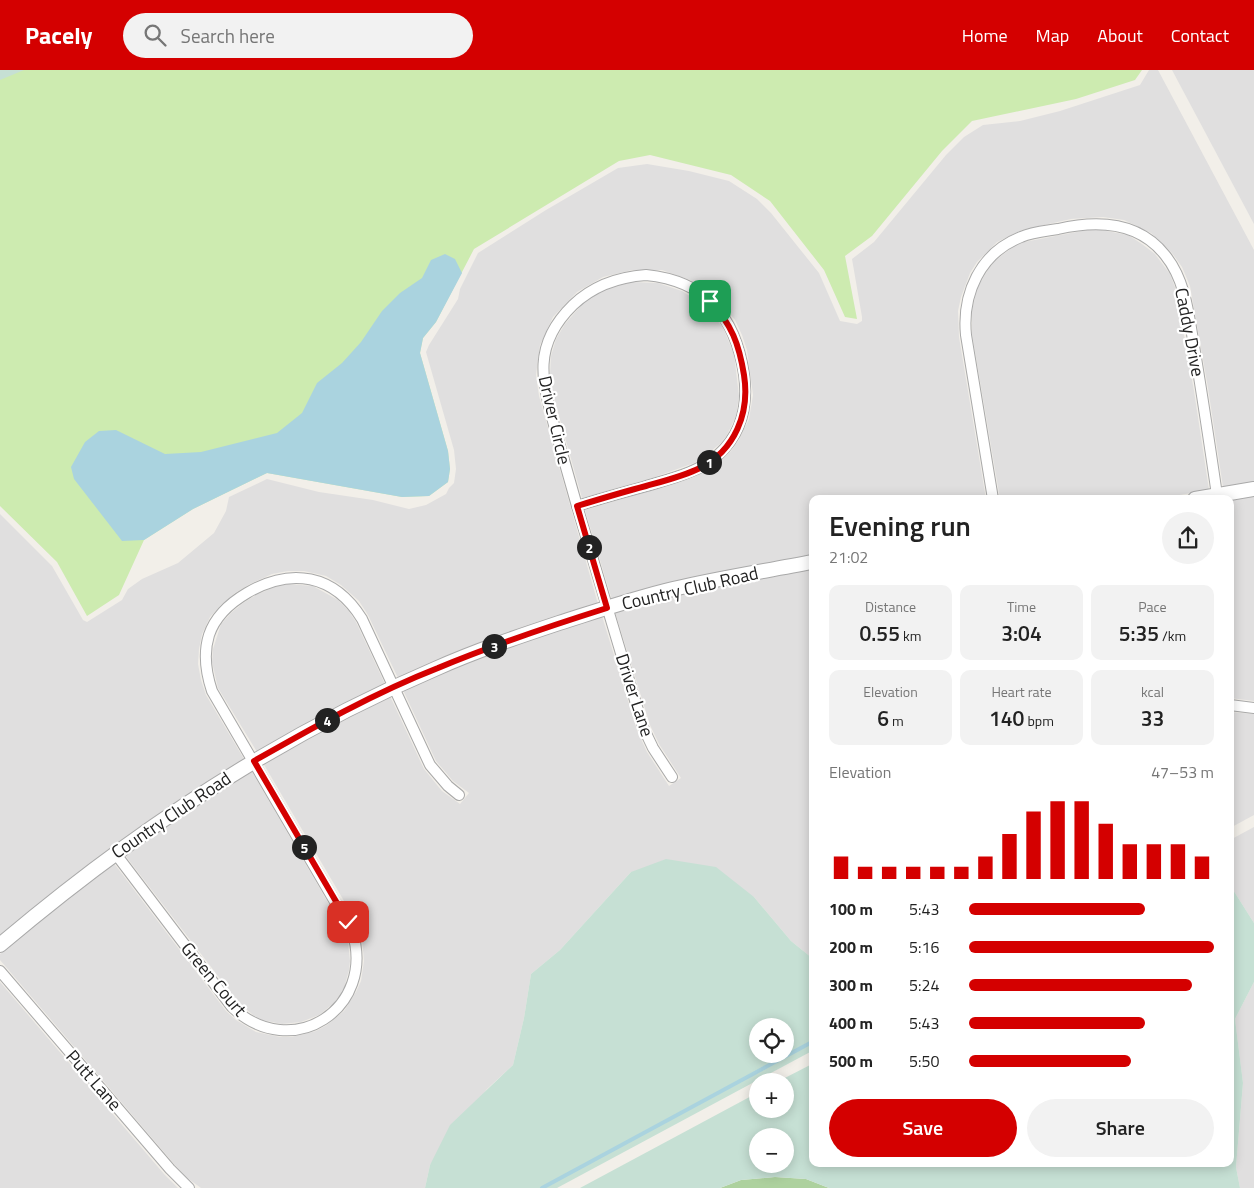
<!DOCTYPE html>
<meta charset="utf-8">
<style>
body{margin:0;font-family:"Titillium Web",sans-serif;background:#f2f2f2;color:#222;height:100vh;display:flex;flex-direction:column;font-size:19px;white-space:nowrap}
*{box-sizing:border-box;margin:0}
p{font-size:16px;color:#767676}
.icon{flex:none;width:28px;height:28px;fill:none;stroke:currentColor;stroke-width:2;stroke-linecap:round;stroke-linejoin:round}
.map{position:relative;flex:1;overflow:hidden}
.side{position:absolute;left:809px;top:425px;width:425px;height:672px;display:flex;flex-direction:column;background:#fff;border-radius:10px;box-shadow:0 2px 12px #0003}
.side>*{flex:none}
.controls{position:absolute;left:749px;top:948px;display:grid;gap:10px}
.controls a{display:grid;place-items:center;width:45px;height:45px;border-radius:50%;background:#fff;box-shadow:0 2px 12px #0003;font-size:25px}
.pin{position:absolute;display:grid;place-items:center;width:42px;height:42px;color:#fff;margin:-21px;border-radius:10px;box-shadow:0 2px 8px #0006}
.km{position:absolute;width:25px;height:25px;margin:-12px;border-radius:50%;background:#222;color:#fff;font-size:14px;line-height:25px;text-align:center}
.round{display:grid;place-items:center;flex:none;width:52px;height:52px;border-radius:26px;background:#f2f2f2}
.head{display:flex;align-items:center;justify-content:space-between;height:85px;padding:0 20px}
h1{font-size:28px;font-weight:600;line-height:38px}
.figures{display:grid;grid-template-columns:repeat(3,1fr);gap:8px;height:85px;padding:5px 20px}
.figures div{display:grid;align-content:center;border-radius:10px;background:#f2f2f2;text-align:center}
.figures b{font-size:21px;font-weight:600}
.figures small{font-size:14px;font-weight:400}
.figures p{font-size:14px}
.chart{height:140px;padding:10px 20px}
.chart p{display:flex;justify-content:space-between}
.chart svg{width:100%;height:90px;margin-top:5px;stroke:#d40000;stroke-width:6}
.primary-button{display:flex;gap:10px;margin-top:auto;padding:10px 20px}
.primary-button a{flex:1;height:58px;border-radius:30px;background:#d40000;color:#fff;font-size:20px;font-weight:600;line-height:58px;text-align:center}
.primary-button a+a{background:#f2f2f2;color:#222}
ul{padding:0 20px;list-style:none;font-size:16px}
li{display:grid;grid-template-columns:80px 60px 1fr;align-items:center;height:38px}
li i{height:12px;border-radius:6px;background:#d40000}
header{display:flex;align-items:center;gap:30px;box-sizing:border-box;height:70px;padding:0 25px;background:#d40000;color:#fff}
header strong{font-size:24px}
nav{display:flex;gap:28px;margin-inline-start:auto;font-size:18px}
.search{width:350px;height:45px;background:#f2f2f2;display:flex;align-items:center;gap:12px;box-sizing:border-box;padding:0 18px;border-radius:28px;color:#767676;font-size:19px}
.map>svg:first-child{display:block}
</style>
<header>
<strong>Pacely</strong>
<div class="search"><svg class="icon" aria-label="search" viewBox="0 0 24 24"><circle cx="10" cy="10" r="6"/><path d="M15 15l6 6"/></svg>Search here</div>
<nav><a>Home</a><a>Map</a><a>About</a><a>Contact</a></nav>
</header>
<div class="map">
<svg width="1254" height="1118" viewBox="0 0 1254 1118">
<rect width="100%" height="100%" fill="#f2efe9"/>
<g fill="#e0dfdf">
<polygon points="1149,0 1158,0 1254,180 1254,412 1223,417 1208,318 1190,216 1182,197 1172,183 1151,163 1124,150 1103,147 1071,149 1022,160 997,172 977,192 970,203 961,227 958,241 959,267 986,429 812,429 812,486 612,530 585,440 692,408 713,397 731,381 739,370 749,349 753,325 747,280 742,265 735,250 715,226 690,210 662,200 632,200 603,207 577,222 553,247 540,275 536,305 539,326 598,534 398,608 368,545 359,531 341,515 326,506 304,501 288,501 272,504 250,514 235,523 221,535 210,547 202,564 199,579 198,594 201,610 206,625 244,689 165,740 105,782 45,829 0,867 0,444 52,496 83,550 87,552 122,530 128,519 142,509 178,493 214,463 226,441 229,427 267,409 319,422 373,430 409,439 426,435 446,424 449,418 454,413 456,399 454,380 426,282 429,275 458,229 460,219 478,183 546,140 618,98 647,94 689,101 729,111 757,129 771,143 819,203 840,251 857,254 862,251 862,247 852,189 874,172 946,85 964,67 983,55 1020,51 1060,41 1140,15"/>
<polygon points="1172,0 1254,0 1254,154"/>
<polygon points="1087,160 1101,160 1128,165 1142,174 1155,184 1170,204 1176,220 1194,321 1209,420 1156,429 1000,429 972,264 972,241 977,218 989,198 996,190 1014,176 1024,172"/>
<polygon points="632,212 658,213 682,221 705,236 714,246 723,258 734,284 739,326 736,346 727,365 721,373 697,392 652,408 582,428 552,321 550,304 551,286 556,269 565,254 585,231 607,219"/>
<polygon points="1254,425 1254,631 1230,628 1230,429"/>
<polygon points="812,499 812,888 791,871 754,827 631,802 560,880 531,904 524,948 513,995 487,1019 430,1095 425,1118 201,1118 186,1107 175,1095 0,890 0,884 53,838 113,792 226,941 236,950 256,962 280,967 292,967 316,961 327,955 344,941 356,922 361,911 364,891 362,868 354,848 263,693 313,664 390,626 424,699 442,721 460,734 469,723 453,711 436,691 403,620 439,604 523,572 602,546 637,660 647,682 669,716 681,708 659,674 650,655 615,542 673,526"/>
<polygon points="288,514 313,516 338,530 348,540 356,552 385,614 307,653 257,682 218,618 212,592 213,579 221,554 231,543 243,533 256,525 274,517"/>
<polygon points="1230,642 1254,644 1254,745 1230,758"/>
<polygon points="251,700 341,855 348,872 350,891 349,900 344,918 339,926 334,933 319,945 301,952 282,954 262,950 253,945 238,932 124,784 172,750"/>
<polygon points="1254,757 1254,853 1230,815 1230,770"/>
<polygon points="0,912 164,1104 178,1118 0,1118"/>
<polygon points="1254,912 1254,1118 1240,1118 1236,1097 1243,1013 1235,949"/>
</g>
<polygon fill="#cdebb0" points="0,0 1142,0 1135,10 1076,29 972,51 942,81 872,166 845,186 857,249 845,247 824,200 770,131 731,105 650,85 619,91 474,179 436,252 423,268 420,283 448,381 450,399 448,412 429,426 402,427 267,403 193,439 144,470 119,525 87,546 57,492 0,436"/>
<polygon fill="#add19e" points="775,1107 806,1109 829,1118 720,1118 741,1110"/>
<g fill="#c6e0d4" fill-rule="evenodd">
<polygon points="0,0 24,0 0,10"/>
<path d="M666,789L716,797L754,827L791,871L812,888V981L557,1118H425L430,1095L450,1055L513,995L524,948L531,904L560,880L631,802ZM785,956V984H758V956Z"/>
<path d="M1230,815L1254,853V912L1235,949L1243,1013L1236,1097L1240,1118H829L806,1109L775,1107L741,1110L720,1118H580L757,1023L758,1039H785V1011H779L812,994V1094H1230ZM758,1066H785V1094H758Z"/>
</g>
<polygon fill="#aad3df" points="445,184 455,189 462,203 436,252 423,268 420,283 448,381 450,399 448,412 429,426 402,427 267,403 193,439 144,470 122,471 74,409 71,397 85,372 99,361 116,360 165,384 201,382 277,363 302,343 317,313 342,293 361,272 382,241 400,223 422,208 431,190"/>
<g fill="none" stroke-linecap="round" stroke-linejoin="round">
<polyline stroke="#aad3df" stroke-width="4" points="542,1118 812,972"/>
<g stroke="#a9a9a9" stroke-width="12">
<g id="minor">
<path d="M646,205C706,211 735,246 744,304C748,334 742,363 719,384C699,403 669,409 643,417C621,423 599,429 577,436C570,411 563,387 556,362C542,312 531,276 573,235C594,215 618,207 646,205Z"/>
<path d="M993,429L966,265C962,224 980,183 1021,167C1032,162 1046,161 1058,159C1097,150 1138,151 1165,185C1187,212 1189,249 1195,282C1203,330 1210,377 1217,425"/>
<polyline points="577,436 643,657 653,678 672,707"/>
<polyline points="1230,635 1254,638"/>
<path d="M115,783L232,937C292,994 377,938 352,861L212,621C206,603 203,584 209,565C215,547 230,533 247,523C291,497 334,504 362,549L430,695L448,716L459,725"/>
<polyline points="0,901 170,1099 189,1118"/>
</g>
</g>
<g stroke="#a9a9a9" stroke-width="16">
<g id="tertiary">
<polyline points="1195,429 1254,419"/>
<path d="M0,875C132,763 275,667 435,599C475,581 517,567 559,553C597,541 635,528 673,519C719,508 766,501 812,492"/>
</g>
</g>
<use href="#minor" stroke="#fff" stroke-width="10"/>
<use href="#tertiary" stroke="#fff" stroke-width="14"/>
</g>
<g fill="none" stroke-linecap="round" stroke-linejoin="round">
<g stroke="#fff" stroke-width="10">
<path id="route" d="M348,852L254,691C314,657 374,623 438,598C493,575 550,556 607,538L577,436C600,429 623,422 646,416C664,411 684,406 700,398C735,380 750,343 744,305C739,274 732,255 710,231"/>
</g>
<use href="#route" stroke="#d40000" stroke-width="6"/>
</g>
<g text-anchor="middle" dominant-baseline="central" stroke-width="4.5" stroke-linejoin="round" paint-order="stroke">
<g font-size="18" fill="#222" stroke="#fff">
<text transform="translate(1190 262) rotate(79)">Caddy Drive</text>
<text transform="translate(555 350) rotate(77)">Driver Circle</text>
<text transform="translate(690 518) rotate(-13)">Country Club Road</text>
<text transform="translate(635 625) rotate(72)">Driver Lane</text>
<text transform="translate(171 745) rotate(-34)">Country Club Road</text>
<text transform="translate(214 909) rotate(50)">Green Court</text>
<text transform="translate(94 1010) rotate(49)">Putt Lane</text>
</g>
</g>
</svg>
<div class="controls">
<a><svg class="icon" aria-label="locate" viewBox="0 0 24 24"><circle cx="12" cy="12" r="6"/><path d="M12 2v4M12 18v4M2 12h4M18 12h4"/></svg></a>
<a>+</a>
<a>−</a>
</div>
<div class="pin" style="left:710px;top:231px;background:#1e9e55"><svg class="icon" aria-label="arrive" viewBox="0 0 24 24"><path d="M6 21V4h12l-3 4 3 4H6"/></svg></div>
<div class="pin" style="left:348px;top:852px;background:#d93025"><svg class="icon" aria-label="check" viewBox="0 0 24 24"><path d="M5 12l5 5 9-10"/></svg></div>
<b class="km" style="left:709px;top:392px">1</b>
<b class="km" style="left:589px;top:477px">2</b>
<b class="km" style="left:494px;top:576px">3</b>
<b class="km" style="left:327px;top:650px">4</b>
<b class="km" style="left:304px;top:777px">5</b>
<section class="side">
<div class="head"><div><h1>Evening run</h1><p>21:02</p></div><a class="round"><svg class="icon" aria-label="share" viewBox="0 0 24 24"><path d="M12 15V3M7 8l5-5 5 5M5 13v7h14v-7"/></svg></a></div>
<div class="figures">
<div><p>Distance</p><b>0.55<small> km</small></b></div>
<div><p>Time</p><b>3:04</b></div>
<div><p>Pace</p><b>5:35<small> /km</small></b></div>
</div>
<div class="figures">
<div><p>Elevation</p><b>6<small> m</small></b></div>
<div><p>Heart rate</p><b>140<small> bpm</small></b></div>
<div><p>kcal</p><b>33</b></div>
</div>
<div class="chart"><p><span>Elevation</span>47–53 m</p>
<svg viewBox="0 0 160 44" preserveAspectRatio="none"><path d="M5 44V33M15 44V38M25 44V38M35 44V38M45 44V38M55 44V38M65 44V33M75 44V22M85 44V11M95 44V6M105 44V6M115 44V17M125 44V27M135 44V27M145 44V27M155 44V33"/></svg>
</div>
<ul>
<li><b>100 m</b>5:43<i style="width:72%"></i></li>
<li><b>200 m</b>5:16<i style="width:100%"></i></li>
<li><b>300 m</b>5:24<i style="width:91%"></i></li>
<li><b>400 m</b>5:43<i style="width:72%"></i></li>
<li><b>500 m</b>5:50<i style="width:66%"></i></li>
</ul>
<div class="primary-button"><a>Save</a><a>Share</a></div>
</section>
</div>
